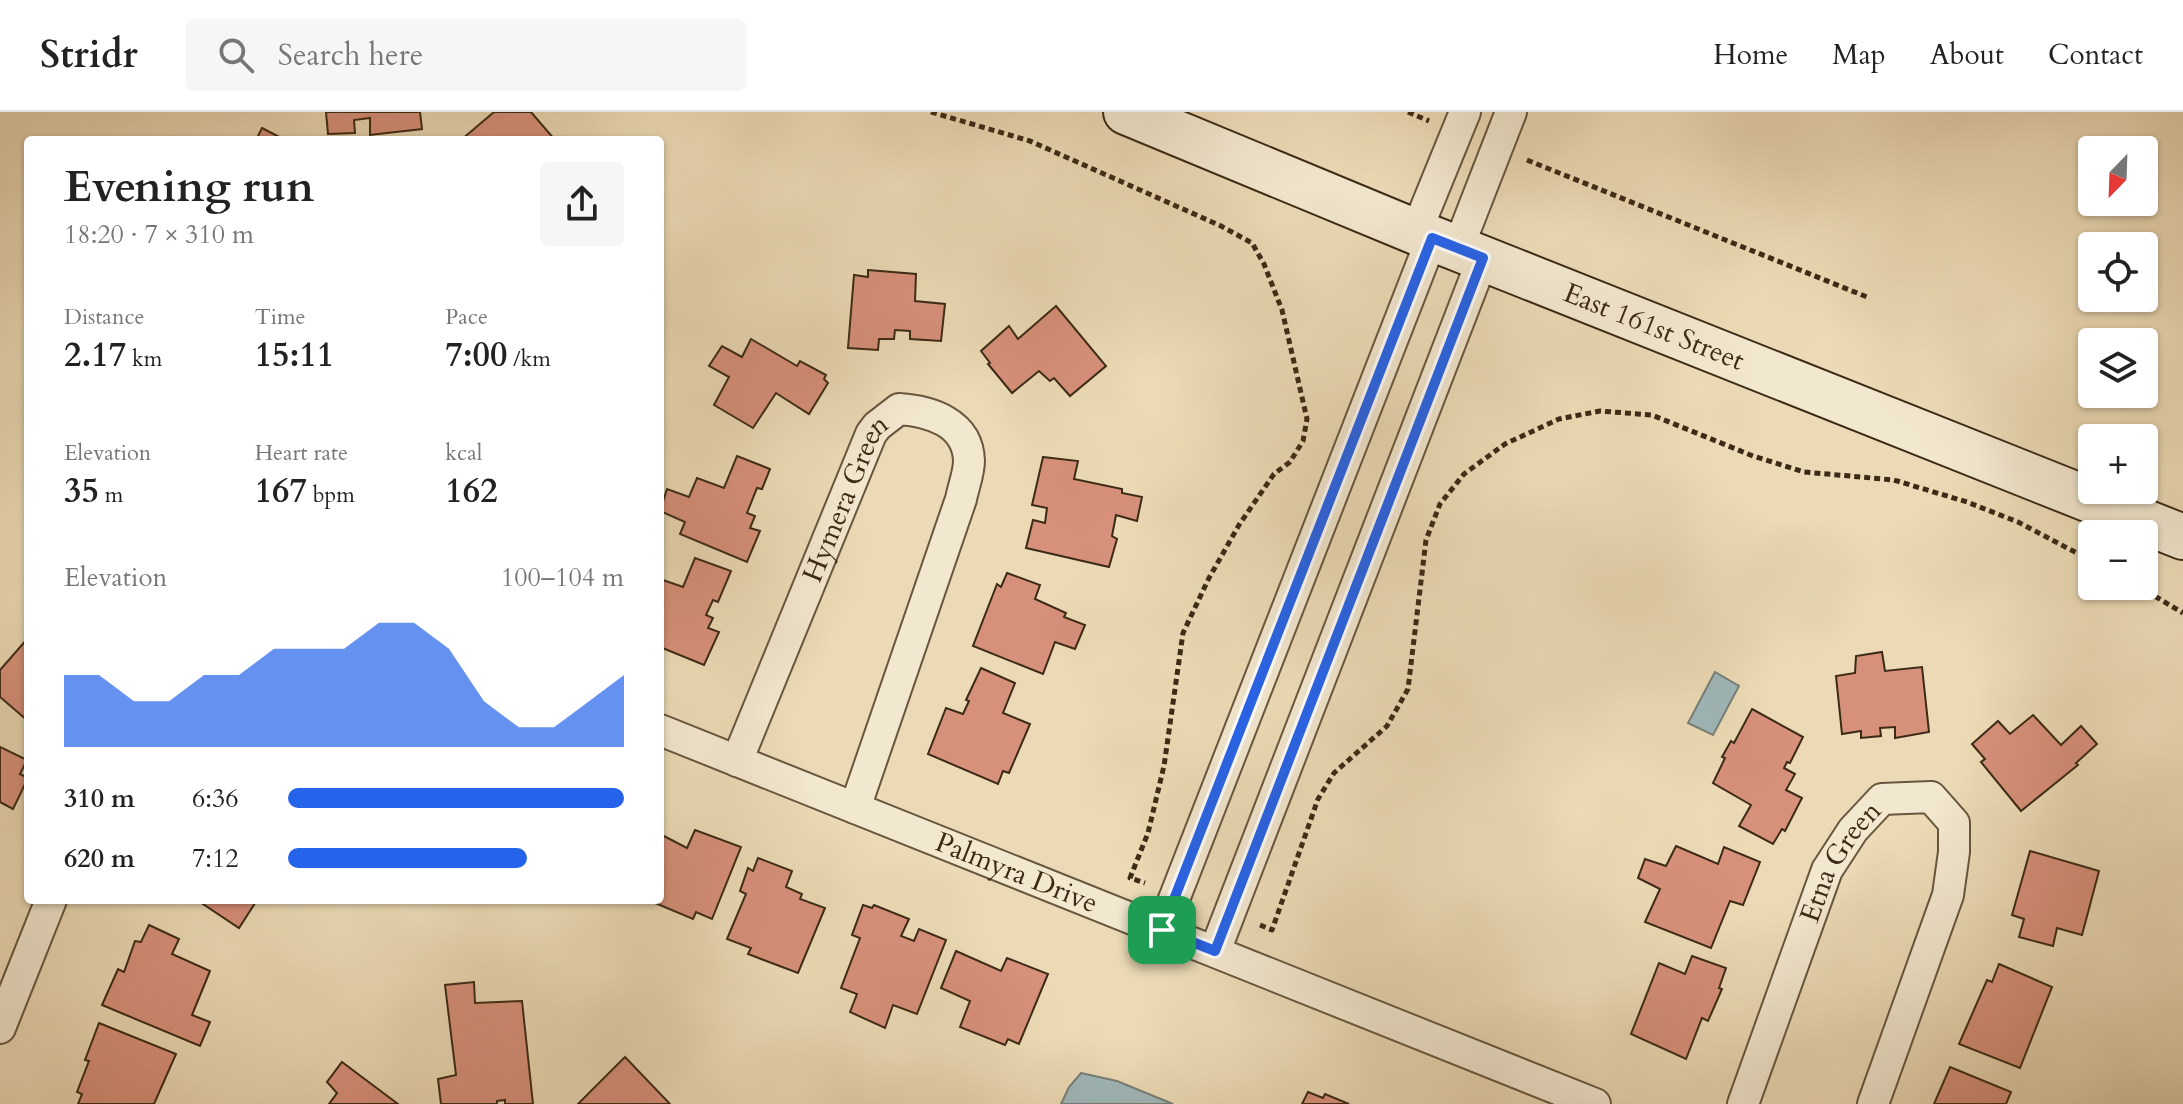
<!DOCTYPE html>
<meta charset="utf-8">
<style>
body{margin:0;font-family:Cardo,serif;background:#f6f6f6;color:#222;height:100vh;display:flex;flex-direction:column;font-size:30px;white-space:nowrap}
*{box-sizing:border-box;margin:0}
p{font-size:26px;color:#767676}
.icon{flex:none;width:44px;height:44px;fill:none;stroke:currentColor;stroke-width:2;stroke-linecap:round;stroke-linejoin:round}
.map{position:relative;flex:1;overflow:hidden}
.panel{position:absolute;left:24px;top:24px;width:640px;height:768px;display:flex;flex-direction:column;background:#fff;border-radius:8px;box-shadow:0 2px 6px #0004}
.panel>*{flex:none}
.needle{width:52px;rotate:203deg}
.buttons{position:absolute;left:2078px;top:24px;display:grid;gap:16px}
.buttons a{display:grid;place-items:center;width:80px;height:80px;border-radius:8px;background:#fff;box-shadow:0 2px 6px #0004;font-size:40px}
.pin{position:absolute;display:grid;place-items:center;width:68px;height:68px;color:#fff;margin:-34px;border-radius:16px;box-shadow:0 4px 12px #0006}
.round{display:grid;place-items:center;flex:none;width:84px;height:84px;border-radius:8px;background:#f6f6f6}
.headline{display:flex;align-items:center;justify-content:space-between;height:136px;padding:0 40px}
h1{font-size:44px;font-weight:700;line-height:60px}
.metrics{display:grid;grid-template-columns:repeat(3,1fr);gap:12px;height:136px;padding:8px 40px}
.metrics div{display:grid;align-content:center}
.metrics b{font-size:34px;font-weight:700}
.metrics small{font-size:22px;font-weight:400}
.metrics p{font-size:22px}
.chart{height:224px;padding:16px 40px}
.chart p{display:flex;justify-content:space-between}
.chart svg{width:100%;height:144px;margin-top:8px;fill:#2563eb;opacity:.7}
ul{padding:0 40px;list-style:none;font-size:26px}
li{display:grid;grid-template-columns:128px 96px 1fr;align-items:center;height:60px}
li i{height:20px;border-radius:10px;background:#2563eb}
header{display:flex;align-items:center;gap:48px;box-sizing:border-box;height:112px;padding:0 40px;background:#fff;border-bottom:2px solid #e0e0e0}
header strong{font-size:38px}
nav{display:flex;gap:44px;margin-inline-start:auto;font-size:28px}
.search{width:560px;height:72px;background:#f6f6f6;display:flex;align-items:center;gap:20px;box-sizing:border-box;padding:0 28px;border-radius:8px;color:#767676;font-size:30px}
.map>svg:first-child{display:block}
</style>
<header>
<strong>Stridr</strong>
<div class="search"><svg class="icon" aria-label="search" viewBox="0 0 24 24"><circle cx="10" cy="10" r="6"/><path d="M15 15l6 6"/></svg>Search here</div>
<nav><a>Home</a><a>Map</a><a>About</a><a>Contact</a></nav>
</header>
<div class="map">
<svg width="2183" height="992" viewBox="0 0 2183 992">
<rect width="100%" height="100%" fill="#ebdab5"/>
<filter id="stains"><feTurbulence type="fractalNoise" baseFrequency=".0025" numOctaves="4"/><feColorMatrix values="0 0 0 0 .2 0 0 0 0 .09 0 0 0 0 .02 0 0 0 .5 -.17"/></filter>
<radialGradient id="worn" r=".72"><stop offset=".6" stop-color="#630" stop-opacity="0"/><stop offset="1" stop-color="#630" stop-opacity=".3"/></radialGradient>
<g fill="#9fb7ba" stroke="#777f78" stroke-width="2">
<polygon points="1715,560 1739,574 1713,623 1688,611"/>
<polygon points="1081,961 1117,969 1173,992 1061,992 1069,975"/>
</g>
<g fill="#d7907a" stroke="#3c2a16" stroke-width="2">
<polygon points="326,0 420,0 422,17 370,23 370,6 354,8 355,21 328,22"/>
<polygon points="494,0 531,0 555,28 461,28"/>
<polygon points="262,16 285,28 256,28"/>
<polygon points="868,158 916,162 915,189 945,192 941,229 910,227 910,219 895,218 894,227 879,227 878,238 848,236 854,163 868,165"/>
<polygon points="1056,194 1106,254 1070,284 1054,266 1050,269 1039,259 1012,281 988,252 990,251 981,239 1009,214 1018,227"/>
<polygon points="751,227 797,254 800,249 826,263 824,267 828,271 809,302 776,281 753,316 714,293 729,265 709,254 722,234 742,245"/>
<polygon points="737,344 770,357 762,377 757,376 747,401 755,404 750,416 760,419 747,450 680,422 685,410 660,399 667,377 689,385 697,366 724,376"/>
<polygon points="1043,345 1078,349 1074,367 1122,377 1122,381 1142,385 1137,409 1116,403 1112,424 1117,427 1109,455 1026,436 1033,408 1045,411 1047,396 1032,393"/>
<polygon points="695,446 731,459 718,490 713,488 706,503 713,506 708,516 719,520 704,553 660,535 660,467 683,475"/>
<polygon points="1007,461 1040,473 1035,487 1066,501 1064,505 1085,513 1075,537 1055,530 1043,562 973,534 997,472 1001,475"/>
<polygon points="28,526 28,609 0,585 0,558"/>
<polygon points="1882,540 1885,559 1922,555 1929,620 1895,626 1895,615 1880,616 1881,624 1861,626 1861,619 1842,622 1836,564 1855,561 1856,544"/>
<polygon points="981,556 1015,571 1003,601 1030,612 1009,661 1003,659 998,672 928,642 946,596 963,602 969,589 966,588"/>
<polygon points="1752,597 1803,625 1790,651 1787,650 1784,656 1795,662 1786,678 1802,686 1785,719 1782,717 1773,732 1739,714 1751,693 1713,671 1725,646 1722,645 1731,629 1734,631"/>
<polygon points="2033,603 2061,633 2081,614 2097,632 2076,651 2078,653 2021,699 1981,650 1985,647 1972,632 1998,609 2010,622"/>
<polygon points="0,635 27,648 20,662 28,666 13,697 0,690"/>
<polygon points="695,718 741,735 712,807 696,800 693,807 648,788 660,788 660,722 687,736"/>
<polygon points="1676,734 1718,752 1724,735 1760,750 1743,793 1730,789 1711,836 1645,810 1660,777 1638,766 1645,747 1666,754"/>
<polygon points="2030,739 2099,759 2082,823 2057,816 2053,834 2019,825 2024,807 2012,803"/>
<polygon points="758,746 792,759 786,775 802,782 800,787 825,796 798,861 748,842 751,836 727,827 746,782 740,779 748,756 753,759"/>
<polygon points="197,788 257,788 239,816"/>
<polygon points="863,793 872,796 874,793 909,807 901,824 914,829 919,817 946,828 917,902 893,893 885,916 850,900 857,882 841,876 860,826 852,823"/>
<polygon points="149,813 179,827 172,842 210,859 192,903 210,910 200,934 102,893 118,857 124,860 135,829 141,830"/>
<polygon points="956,839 1001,859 1007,846 1048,862 1019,932 1008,927 1005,933 960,915 970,889 941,876"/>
<polygon points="1692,844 1726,856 1719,876 1722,877 1708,909 1702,906 1686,947 1631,922 1659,851 1685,862"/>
<polygon points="1999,852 2052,875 2020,956 1959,932 1987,868 1992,870"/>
<polygon points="474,870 475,891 522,889 533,992 505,992 505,988 497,989 497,992 441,992 438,967 456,963 445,873"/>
<polygon points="99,911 176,942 154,992 78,992 82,982 77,980 89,949 85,948"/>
<polygon points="625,945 670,992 578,992"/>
<polygon points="342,950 398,992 329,992 337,981 327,970"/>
<polygon points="1950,955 2011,980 2006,992 1934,992"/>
<polygon points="1308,980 1323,986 1325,982 1349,992 1302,992"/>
</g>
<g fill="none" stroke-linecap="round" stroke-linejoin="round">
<g stroke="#68563e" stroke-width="34">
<g id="street">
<polyline points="1416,120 1465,0"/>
<polyline points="1458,136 1511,0"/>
<path id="s1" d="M660,618L1595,992"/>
<path id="s2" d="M737,649L871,322L877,314L899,297C931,299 968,311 969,349C969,361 963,376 961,387L855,696"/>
<polyline points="1162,818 1432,126"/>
<polyline points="1215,839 1483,146"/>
<polyline points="0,916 51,788"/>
<path id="s3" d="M1743,992L1827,758L1853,718L1882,687L1931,685L1954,711V740L1948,783L1873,992"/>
</g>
</g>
<g stroke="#3c2a16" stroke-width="48">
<g id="secondary">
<path id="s4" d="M1126,0L1416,120L2183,425"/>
</g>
</g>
<g stroke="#3c2a16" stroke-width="5" stroke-dasharray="6 4" stroke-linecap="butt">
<polyline points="931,0 1030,29 1221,114 1252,131 1264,152 1282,198 1307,307 1303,329 1290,350 1274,362 1239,413 1209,466 1183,521 1164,654 1148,721 1130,766 1145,771"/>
<polyline points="1408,0 1429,9"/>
<polyline points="1527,48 1867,185"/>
<polyline points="2138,474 2183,501"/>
<polyline points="1260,813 1272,818 1318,687 1334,661 1387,614 1408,577 1426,428 1440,392 1464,362 1505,332 1559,307 1600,299 1652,303 1753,344 1804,360 1894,368 1967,390 2018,410 2092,449"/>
</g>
<use href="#street" stroke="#f2e7cf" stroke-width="30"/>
<use href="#secondary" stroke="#f2e7cf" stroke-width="44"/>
</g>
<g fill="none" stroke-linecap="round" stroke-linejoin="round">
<g stroke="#fff" stroke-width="16">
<polygon id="route" points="1432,126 1483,146 1215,839 1162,818"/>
</g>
<use href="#route" stroke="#2563eb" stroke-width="10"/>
</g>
<g text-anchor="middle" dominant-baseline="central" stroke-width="6" stroke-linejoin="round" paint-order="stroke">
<g font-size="28" fill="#3c2a16" stroke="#f2e7cf">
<text stroke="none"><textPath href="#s4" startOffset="570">East 161st Street</textPath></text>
<text stroke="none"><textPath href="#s2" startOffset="284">Hymera Green</textPath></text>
<text stroke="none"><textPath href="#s3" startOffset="262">Etna Green</textPath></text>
<text stroke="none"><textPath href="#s1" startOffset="384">Palmyra Drive</textPath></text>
</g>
</g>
<rect width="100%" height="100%" filter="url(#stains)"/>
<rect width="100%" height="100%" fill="url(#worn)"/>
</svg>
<div class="buttons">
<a><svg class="needle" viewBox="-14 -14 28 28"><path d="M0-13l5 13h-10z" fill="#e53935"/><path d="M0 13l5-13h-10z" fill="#767676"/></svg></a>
<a><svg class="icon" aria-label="locate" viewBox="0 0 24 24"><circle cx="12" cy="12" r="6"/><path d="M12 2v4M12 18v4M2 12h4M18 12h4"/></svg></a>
<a><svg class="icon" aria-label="layers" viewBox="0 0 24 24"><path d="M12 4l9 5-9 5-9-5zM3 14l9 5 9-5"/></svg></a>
<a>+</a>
<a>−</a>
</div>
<div class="pin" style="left:1162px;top:818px;background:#1e9e55"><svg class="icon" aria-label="arrive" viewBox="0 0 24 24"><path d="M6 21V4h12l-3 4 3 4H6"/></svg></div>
<section class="panel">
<div class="headline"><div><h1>Evening run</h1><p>18:20 · 7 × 310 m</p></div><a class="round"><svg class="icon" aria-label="share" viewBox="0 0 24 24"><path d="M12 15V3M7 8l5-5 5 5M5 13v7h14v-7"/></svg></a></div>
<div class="metrics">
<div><p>Distance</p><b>2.17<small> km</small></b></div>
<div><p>Time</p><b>15:11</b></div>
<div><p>Pace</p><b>7:00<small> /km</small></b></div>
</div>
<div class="metrics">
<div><p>Elevation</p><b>35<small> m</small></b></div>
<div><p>Heart rate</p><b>167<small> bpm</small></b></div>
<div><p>kcal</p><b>162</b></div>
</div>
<div class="chart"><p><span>Elevation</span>100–104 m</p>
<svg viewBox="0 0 160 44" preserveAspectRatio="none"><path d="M0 44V22L10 22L20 30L30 30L40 22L50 22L60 14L70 14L80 14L90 6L100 6L110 14L120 30L130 38L140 38L150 30L160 22V44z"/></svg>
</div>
<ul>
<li><b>310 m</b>6:36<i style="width:100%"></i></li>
<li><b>620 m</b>7:12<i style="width:71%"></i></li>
</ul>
</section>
</div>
